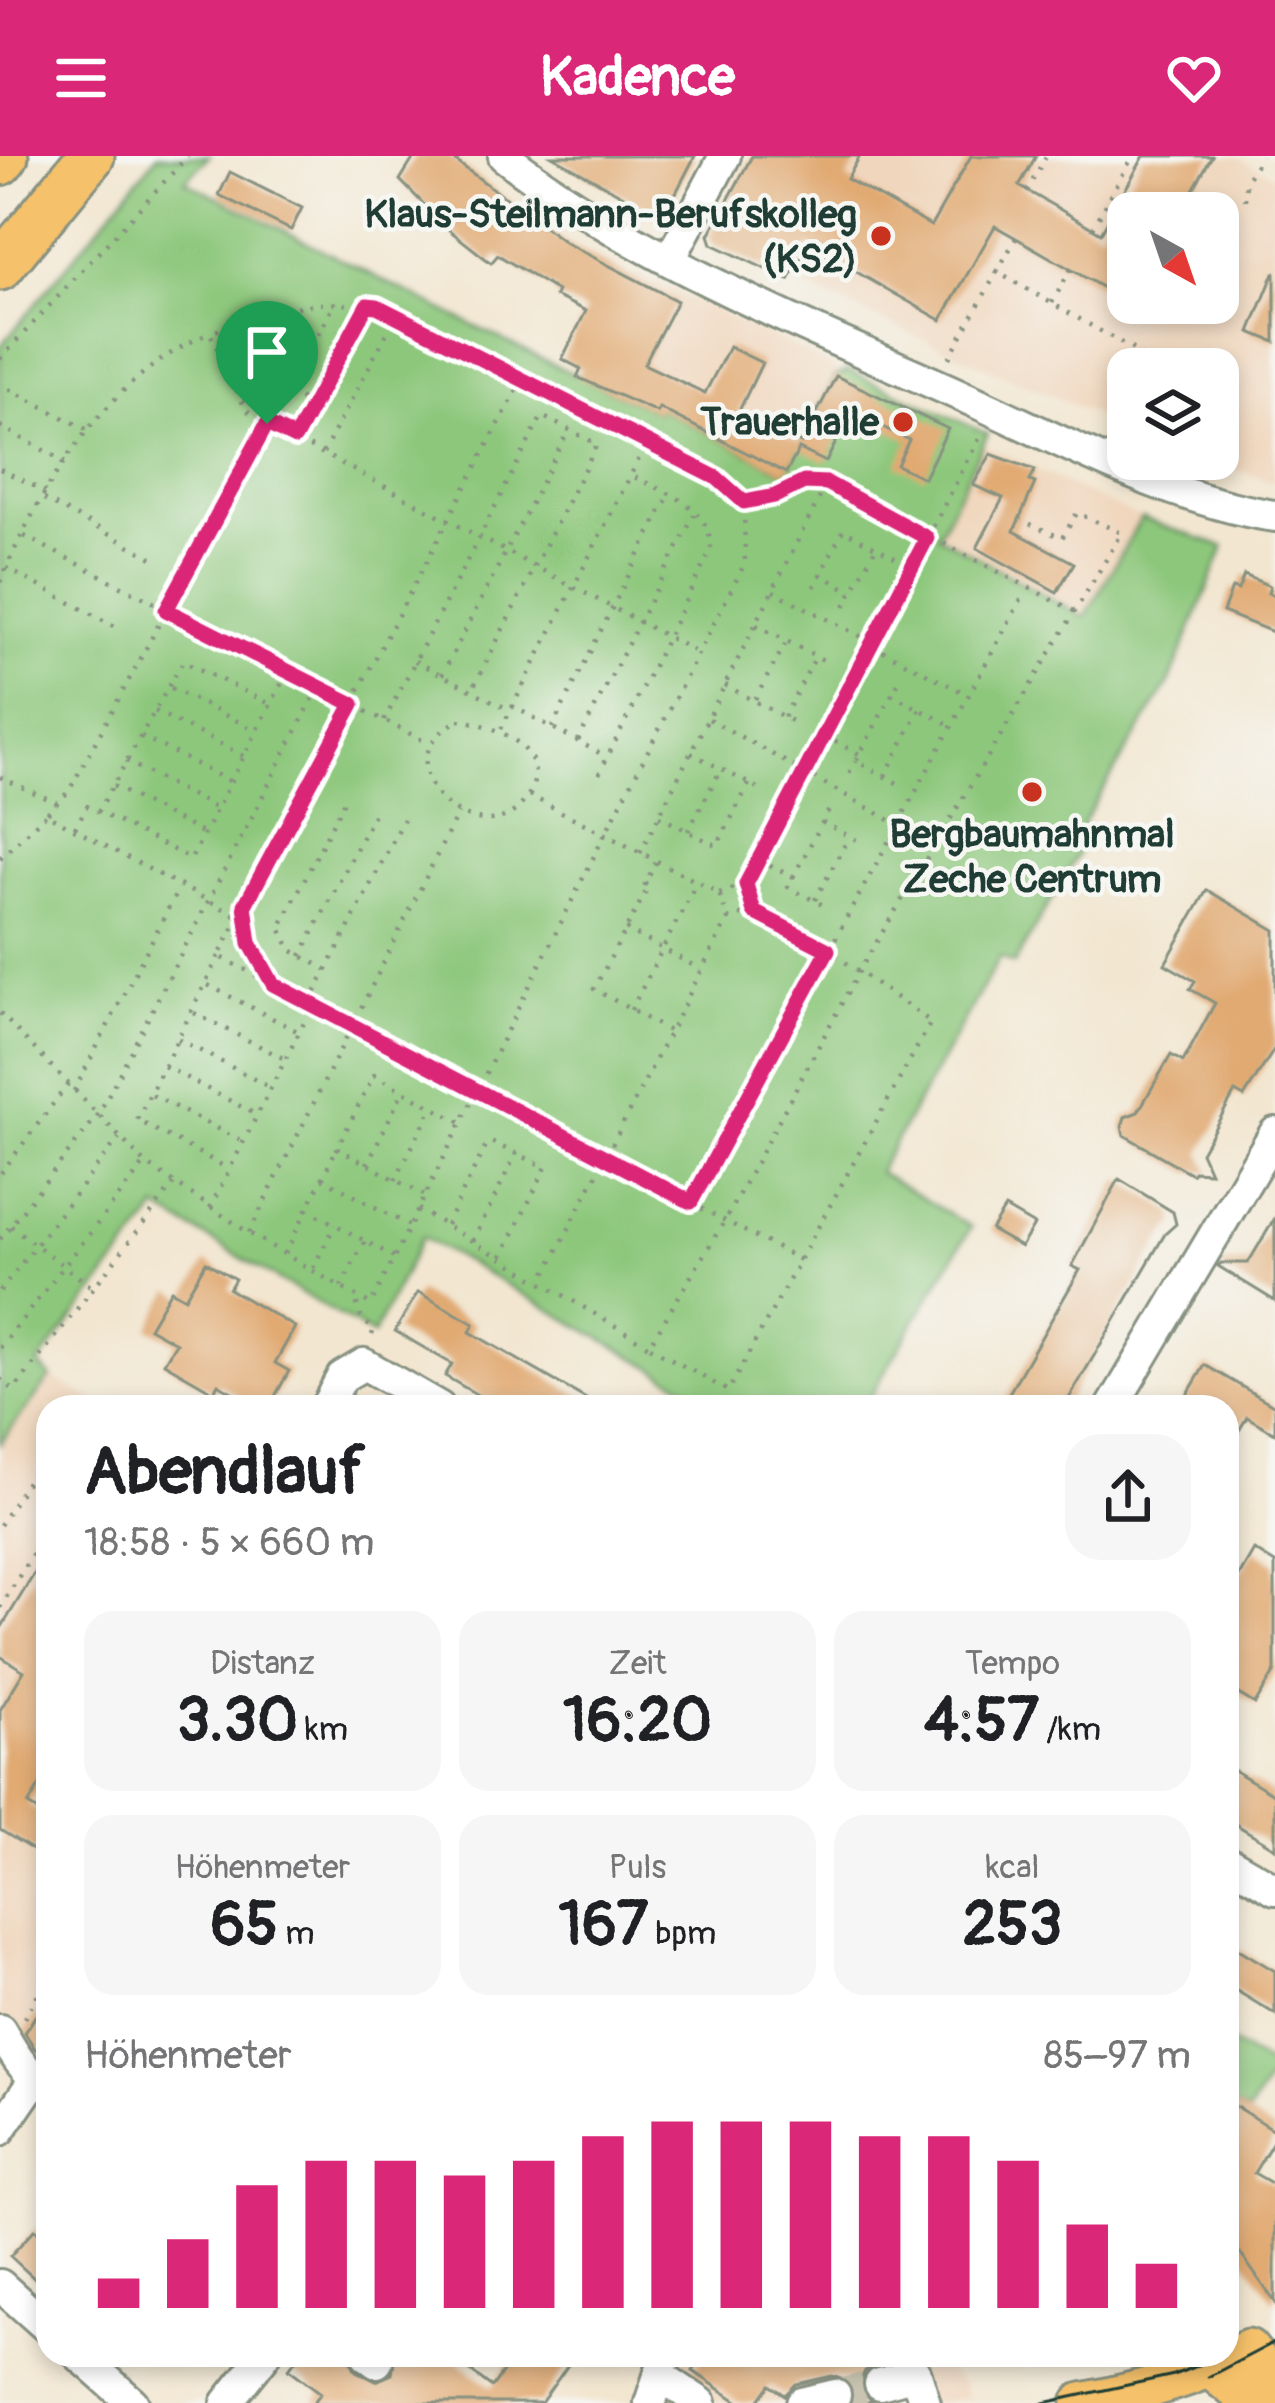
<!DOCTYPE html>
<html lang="de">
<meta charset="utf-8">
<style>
body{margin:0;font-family:Pangolin,sans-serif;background:#f6f6f6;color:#202124;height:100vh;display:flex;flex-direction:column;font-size:45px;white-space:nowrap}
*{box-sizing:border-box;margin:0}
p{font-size:39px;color:#757577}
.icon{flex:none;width:66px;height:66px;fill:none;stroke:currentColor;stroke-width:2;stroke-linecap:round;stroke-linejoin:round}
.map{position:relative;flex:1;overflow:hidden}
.sheet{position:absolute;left:36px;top:1239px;width:1203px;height:972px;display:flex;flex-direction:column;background:#fff;border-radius:36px;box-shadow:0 6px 18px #0003}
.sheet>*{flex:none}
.needle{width:78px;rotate:140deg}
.buttons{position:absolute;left:1107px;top:36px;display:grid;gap:24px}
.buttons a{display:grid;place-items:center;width:132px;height:132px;border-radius:24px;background:#fff;box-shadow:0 6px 18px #0003;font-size:60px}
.pin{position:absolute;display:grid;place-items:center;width:102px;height:102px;color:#fff;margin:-123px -51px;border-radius:50% 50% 50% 0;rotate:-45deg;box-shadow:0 0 12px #0007}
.pin .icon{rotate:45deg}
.round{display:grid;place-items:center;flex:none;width:126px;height:126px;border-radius:36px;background:#f6f6f6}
.headline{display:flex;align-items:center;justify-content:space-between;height:204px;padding:0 48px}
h1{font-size:66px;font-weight:700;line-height:90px}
.figures{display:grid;grid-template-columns:repeat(3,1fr);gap:18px;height:204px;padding:12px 48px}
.figures div{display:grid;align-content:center;border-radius:30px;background:#f6f6f6;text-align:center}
.figures b{font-size:60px;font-weight:700}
.figures small{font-size:33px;font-weight:400}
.figures p{font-size:33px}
.chart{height:336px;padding:24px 48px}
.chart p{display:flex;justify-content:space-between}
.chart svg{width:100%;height:216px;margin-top:12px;stroke:#db2777;stroke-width:6}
header{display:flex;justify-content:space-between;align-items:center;height:156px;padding:0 48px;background:#db2777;color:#fff;font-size:54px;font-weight:700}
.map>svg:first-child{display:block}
</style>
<header><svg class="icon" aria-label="menu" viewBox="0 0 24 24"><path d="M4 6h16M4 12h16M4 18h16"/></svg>Kadence<svg class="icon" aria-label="heart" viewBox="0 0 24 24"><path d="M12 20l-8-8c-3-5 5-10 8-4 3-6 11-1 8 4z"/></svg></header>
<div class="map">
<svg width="1275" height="2247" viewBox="0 0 1275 2247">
<rect width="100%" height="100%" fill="#f6f6f2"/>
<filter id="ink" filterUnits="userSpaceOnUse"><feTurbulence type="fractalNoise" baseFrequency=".00833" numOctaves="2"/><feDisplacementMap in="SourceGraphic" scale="24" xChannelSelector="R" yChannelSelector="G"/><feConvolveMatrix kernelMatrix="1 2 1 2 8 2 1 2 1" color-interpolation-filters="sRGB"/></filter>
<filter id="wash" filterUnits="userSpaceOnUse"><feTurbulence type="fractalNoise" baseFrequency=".004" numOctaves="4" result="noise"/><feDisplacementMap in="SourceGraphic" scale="48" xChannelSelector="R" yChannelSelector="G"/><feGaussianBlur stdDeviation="2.7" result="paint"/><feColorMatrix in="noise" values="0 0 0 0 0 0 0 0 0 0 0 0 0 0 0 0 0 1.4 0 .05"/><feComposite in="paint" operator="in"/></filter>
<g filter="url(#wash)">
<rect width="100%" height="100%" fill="#f2e6d0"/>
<g fill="#f0d6bc" fill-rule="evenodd">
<path d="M860,0H1235L1275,21V326L1204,303H1218V213H1128V273L789,124ZM1128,57H1218V147H1128Z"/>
<polygon points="641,118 833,210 836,220 786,317 705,278 706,275 577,221 629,123"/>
<polygon points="982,289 1141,362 1086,463 938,379"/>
<polygon points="51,1221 105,1251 48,1251 48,1915 0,1896 0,1287"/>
<polygon points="680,2199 931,2199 963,2228 968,2241 941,2247 664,2247"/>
</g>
<g fill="#8dc77c" stroke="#568258" stroke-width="3">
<path d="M157,0H209L185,25C342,102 496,185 657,256L659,252L786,317L836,220L848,215L988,278L938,379L1085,462L1141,362L1224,391L1170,525L1082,668L1091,674L1014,808L1000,801L878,1016L971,1071L864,1251H722L422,1081L373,1179L158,1053L38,1208L51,1221L0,1287V191Z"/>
<polygon points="1227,1885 1275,1913 1248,1957 1235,1951 1227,1964"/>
</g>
<g id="blocks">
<g fill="#e1aa73">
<polygon points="415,0 449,0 566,87 677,145 644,208 705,237 729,191 762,207 738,257 801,287 836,220 948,273 924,322 897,309 909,284 851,256 826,306 799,293 786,317 659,252 657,256 577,221 581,213 562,203 586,155 555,140 557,135 498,99 491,107 449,74 400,24"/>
<polygon points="552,0 695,0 663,62"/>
<polygon points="752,0 860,0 847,23 931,70 971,0 1036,0 1019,30 1101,77 1144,0 1212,0 1180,57 1128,57 1128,146 995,70 941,164 809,89 789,124 712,88 709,79"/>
<polygon points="230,16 302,52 291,74 219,39"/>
<polygon points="1274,117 1275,117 1275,186 1250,176"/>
<polygon points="991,298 1035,314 1030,325 1035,327 1014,375 1074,407 1057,436 977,392 1003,342 973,329"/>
<polygon points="1244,419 1270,430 1268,437 1275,440 1275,477 1223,456 1232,432 1238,434"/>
<polygon points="1207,734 1275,774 1275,892 1244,941 1235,936 1201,996 1210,1016 1194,1015 1192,1018 1124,979 1122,970 1125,961 1138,956 1171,899 1183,906 1215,847 1190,833 1195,825 1165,808"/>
<polygon points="1119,1023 1173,1056 1176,1068 1165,1078 1064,1251 1001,1251 1080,1114 1072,1110"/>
<polygon points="1005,1052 1034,1069 1021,1091 991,1074"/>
<polygon points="1275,1062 1275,1145 1218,1110 1221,1107 1248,1107"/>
<polygon points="206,1106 235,1123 229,1133 295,1171 275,1207 289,1215 269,1251 258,1251 218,1228 214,1236 164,1207 176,1187 149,1172 171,1134 185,1142"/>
<polygon points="418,1136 474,1168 470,1176 600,1251 498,1251 445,1220 452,1208 395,1175"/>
<polygon points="1205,1209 1275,1250 1275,1277 1247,1261 1227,1295 1227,1251 1180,1251"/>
<polygon points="1254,1394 1275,1407 1275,1515 1255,1548 1227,1531 1227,1441"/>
<polygon points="48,1395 48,1616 28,1649 48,1661 48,1703 0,1674 0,1554 24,1515 0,1500 0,1474"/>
<polygon points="1227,1610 1275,1639 1275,1692 1227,1663"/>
<polygon points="1227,1786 1275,1815 1275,1858 1227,1829"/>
<polygon points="48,1839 48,1901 35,1893 25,1877"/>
<polygon points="1235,1950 1275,1975 1275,1982 1254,2017 1275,2029 1275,2146 1227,2079 1227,1964"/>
<polygon points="35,2073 48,2085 48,2108 35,2123 10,2100"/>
<polygon points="299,2199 348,2199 356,2215 376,2225 392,2218 395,2199 449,2199 492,2231 515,2199 575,2199 541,2247 313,2247 321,2237 289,2213"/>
<polygon points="704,2199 873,2199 876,2209 865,2215 861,2224 862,2234 872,2245 852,2247 854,2236 850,2226 832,2220 796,2228 785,2239 770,2229 757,2247 740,2247 693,2215"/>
</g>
</g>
</g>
<g filter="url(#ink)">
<use href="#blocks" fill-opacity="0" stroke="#889282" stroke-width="3"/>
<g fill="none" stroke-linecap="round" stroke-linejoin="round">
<polyline stroke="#c8c4b1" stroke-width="30" stroke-dasharray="30 15" stroke-linecap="butt" points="835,2239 880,2228"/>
<g stroke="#889282" stroke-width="36">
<g id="minor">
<path d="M504,0C648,111 820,175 984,250C1071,290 1181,347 1275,360"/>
<polyline points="670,103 725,0"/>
<polyline points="326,1251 342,1221 364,1208 439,1251"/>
<polyline points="1112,1251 1275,977"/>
<polyline points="1227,1705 1275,1733"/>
<path d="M0,1874C13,1896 24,1918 48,1930"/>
<polyline points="0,1974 35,1923"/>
<polyline points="0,2129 48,2172"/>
<polyline points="79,2199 133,2247"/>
<polyline points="367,2199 377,2206"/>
<polyline points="659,2219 701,2247"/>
<polyline points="880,2228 916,2218 925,2247"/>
<polyline points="227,2247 265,2199"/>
<polyline points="650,2247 666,2199"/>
<polyline points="802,2247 835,2239"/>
</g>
</g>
<g stroke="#889282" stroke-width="45">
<g id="major">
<polyline points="1211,2213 1252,2246 1275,2246"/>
<path d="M1082,2247C1141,2236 1195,2221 1248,2193L1275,2227"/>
</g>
</g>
<g stroke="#889282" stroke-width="51">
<g id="highway">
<polyline points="0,6 5,0"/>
<polyline points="0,111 91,0"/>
</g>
</g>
<g stroke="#889282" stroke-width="4.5" stroke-dasharray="3 9" stroke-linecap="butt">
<polyline points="1027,35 1046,0"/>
<polyline points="1245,44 1246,25 1261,0"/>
<polyline points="1093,72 1133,0"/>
<polyline points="997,116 1016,82"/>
<polyline points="1052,147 1071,113"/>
<polyline points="949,202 997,116 1141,198"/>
<polyline points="0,203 188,0"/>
<polyline points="9,233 88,274"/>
<polyline points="313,249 286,236 336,146"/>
<polyline points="267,268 696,496"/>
<polyline points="0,270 65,306"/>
<polyline points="295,282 367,150"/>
<polyline points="323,297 396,160"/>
<polyline points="0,313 48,337"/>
<polyline points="44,343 158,405"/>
<path d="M745,346C774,340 798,326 827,327L1076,456"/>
<polyline points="24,380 428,587"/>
<polyline points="6,412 116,471"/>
<polyline points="820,418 852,436"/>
<path d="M0,426C43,327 107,220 210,177"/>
<polyline points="814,431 843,374 912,410"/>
<polyline points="773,435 872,486"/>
<polyline points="845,450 876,391"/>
<polyline points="756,469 829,507"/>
<polyline points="872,489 968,539"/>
<polyline points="415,505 510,554"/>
<polyline points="442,519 569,274"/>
<polyline points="725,529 793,566"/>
<polyline points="171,532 257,575"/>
<polyline points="891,538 950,569"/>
<polyline points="755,543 787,485"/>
<polyline points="512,550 607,601"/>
<polyline points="155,555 244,600"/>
<polyline points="784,561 816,500"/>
<polyline points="709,563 897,668"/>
<path d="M459,564C497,568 559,597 525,644C483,705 370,611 459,564Z"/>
<polyline points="384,565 542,260 597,288 472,534"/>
<polyline points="552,572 669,339"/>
<polyline points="501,573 648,285"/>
<polyline points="141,580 231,626"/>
<polyline points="824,580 859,598"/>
<polyline points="578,585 697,354"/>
<polyline points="691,597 765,636"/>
<polyline points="126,605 217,653"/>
<polyline points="849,617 856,605"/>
<path d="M599,618L711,394C711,348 665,337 630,319"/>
<polyline points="885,620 920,553"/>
<polyline points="0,621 57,647"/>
<polyline points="897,627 856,605 898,527"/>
<polyline points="113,630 204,678"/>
<polyline points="529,639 719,737 728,763 542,1125"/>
<polyline points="98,656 183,505 270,548"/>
<polyline points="659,660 717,690 749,628"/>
<polyline points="822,666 862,687"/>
<polyline points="75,672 87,650 191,703 288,515"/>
<polyline points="688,675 721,613"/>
<polyline points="640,697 827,327"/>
<polyline points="0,702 46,658"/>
<polyline points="759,704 793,721 788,731 827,751"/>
<polyline points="656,706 645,728 649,730 594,833 669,875"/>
<polyline points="793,721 829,654"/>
<polyline points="719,737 746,728"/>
<polyline points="815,744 849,681"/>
<polyline points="245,751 250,787 270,823"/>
<polyline points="239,761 219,800 800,1104"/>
<polyline points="728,763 751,756"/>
<polyline points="626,773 700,813"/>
<polyline points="219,800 137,964 229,1013"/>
<polyline points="301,800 375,656"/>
<polyline points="327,814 291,794 280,772 347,639"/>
<polyline points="208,829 299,876"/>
<polyline points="310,847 404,663"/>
<polyline points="631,854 697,726"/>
<polyline points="0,857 145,1007 249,1077 354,1139"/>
<polyline points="194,857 285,903"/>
<polyline points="178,883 271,932"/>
<polyline points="164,910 257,959"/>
<polyline points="74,935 179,732"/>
<polyline points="152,939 243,986"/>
<polyline points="367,1008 403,935"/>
<polyline points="1,1017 68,928"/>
<polyline points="322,1022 410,1070"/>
<polyline points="395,1024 433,950"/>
<polyline points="424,1039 337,992 374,919 460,966"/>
<polyline points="691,1046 1023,440"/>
<polyline points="210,1052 313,849"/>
<polyline points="307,1053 394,1101"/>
<polyline points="418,1053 649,1190 725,1064 858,817 1122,377 1077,357 1062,382 1021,364"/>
<polyline points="446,1069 485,992 491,986 546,1011 501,1102"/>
<polyline points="11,1070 93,1132"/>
<polyline points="249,1077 458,657"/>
<polyline points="0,1083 98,959 319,531"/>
<polyline points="473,1085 517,996"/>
<polyline points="285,1098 337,992"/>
<polyline points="313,1112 335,1069"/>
<polyline points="341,1131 365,1085"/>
<polyline points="0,1135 119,982"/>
<path d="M372,1179L374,1173L362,1164L354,1139L371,1148L604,680L745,407L744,346L717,322L522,224L239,761L46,658L69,635L267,268L246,254L210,177C360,117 390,157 522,224"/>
<polyline points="650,1191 728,1235 931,866 828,794 754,756 746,728 980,281"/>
<polyline points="0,1192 145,1007"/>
<polyline points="0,1223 14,1234 174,1028"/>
<polyline points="0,1369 48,1292"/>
<polyline points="0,1452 48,1372"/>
<polyline points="24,1862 48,1821"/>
</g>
<use href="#minor" stroke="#fff" stroke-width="30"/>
<use href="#major" stroke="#f5c16b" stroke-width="39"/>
<use href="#highway" stroke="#f5c16b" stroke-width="45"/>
<g stroke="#1f3d34" stroke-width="3">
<polyline points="1208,2221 1275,2186"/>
<polyline points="1044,2247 1174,2219 1223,2199"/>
</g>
</g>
</g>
<g fill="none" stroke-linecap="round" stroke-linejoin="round" filter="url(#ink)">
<g stroke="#fff" stroke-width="24">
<polygon id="route" points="367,149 377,150 717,322 744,346 775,340 804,326 827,327 927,382 746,728 754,756 828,794 691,1046 273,828 250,787 245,749 353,548 166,454 267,268 295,282"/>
</g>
<use href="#route" stroke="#db2777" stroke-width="15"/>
</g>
<g fill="#c8321e" stroke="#f6f6f2" stroke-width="4.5">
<circle cx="881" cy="80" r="12"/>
<circle cx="903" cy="266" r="12"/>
<circle cx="1032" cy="636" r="12"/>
</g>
<g text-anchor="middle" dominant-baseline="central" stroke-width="9" stroke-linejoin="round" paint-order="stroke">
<g font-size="39" font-weight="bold" fill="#1f3d34" stroke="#f6f6f2" text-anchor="end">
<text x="857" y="58">Klaus-Steilmann-Berufskolleg<tspan x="857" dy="45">(KS2)</tspan></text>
<text x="879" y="266">Trauerhalle</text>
<text x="1032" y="678" text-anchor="middle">Bergbaumahnmal<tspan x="1032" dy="45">Zeche Centrum</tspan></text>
</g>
</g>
</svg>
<div class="buttons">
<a><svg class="needle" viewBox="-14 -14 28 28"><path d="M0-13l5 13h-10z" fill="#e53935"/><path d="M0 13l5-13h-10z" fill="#757577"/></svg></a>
<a><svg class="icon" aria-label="layers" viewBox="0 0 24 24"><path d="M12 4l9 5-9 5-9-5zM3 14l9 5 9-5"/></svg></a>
</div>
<div class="pin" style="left:267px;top:268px;background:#1e9e55"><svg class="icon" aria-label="arrive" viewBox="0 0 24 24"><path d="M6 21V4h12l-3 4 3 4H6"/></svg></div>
<section class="sheet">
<div class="headline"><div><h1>Abendlauf</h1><p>18:58 · 5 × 660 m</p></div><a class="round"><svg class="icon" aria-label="share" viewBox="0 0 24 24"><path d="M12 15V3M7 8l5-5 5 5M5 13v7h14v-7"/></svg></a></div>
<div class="figures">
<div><p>Distanz</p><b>3.30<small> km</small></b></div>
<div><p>Zeit</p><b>16:20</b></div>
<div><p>Tempo</p><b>4:57<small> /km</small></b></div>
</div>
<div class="figures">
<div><p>Höhenmeter</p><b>65<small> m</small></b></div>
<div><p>Puls</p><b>167<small> bpm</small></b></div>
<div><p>kcal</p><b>253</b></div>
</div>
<div class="chart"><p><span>Höhenmeter</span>85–97 m</p>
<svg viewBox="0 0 160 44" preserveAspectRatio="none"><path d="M5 44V38M15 44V30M25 44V19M35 44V14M45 44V14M55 44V17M65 44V14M75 44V9M85 44V6M95 44V6M105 44V6M115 44V9M125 44V9M135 44V14M145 44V27M155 44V35"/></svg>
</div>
</section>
</div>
